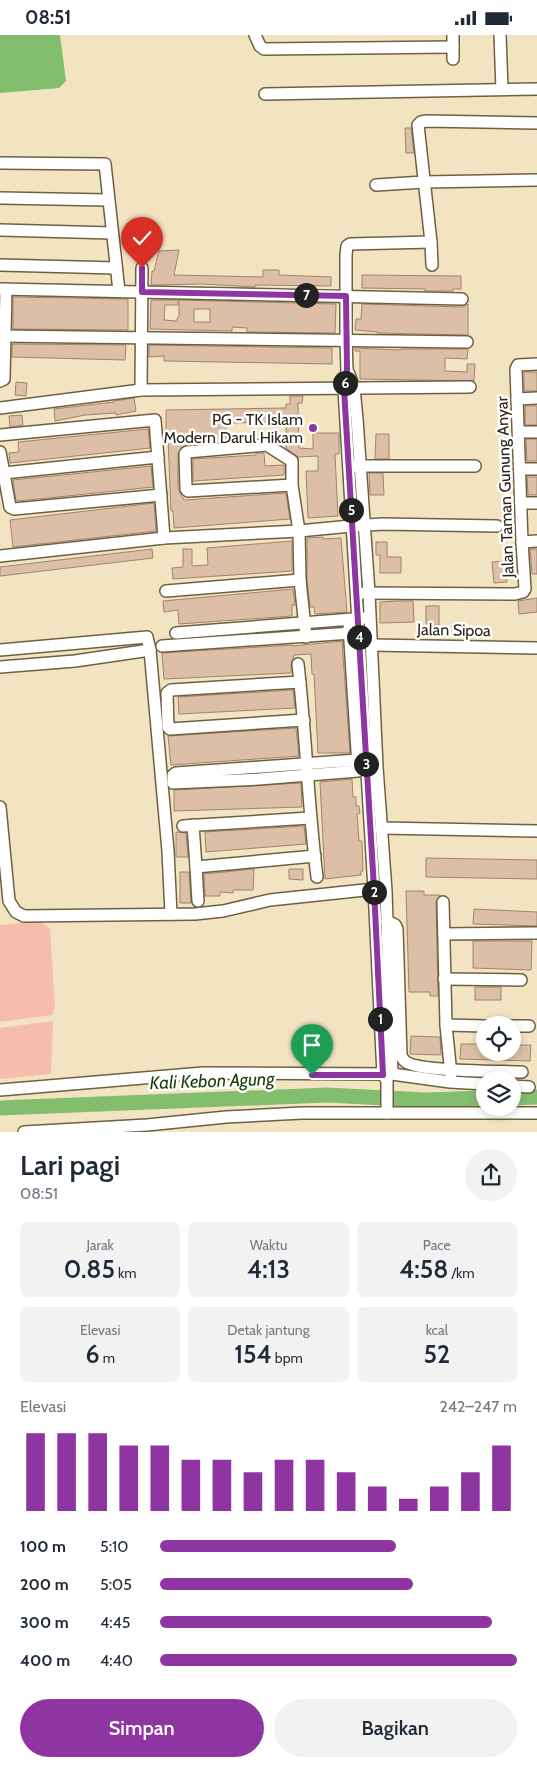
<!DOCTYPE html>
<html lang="id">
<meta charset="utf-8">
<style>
body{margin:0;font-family:Cabin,sans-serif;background:#f2f2f3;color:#1f2937;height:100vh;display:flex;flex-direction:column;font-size:19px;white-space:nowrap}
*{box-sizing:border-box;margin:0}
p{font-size:16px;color:#747a83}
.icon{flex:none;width:28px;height:28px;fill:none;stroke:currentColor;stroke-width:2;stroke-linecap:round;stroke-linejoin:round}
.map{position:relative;height:1097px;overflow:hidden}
.sheet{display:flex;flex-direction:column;background:#fff;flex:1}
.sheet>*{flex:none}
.buttons{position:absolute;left:476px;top:981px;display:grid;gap:10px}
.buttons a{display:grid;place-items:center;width:45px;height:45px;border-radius:50%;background:#fff;box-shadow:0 2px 8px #0003;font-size:25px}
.pin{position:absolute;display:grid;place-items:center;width:42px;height:42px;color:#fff;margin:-51px -21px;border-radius:50% 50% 50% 0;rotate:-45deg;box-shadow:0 0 5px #0007}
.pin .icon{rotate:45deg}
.km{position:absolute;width:25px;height:25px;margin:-12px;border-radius:50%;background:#222;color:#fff;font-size:14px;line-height:25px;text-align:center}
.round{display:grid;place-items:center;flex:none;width:52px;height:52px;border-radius:26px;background:#f2f2f3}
.headline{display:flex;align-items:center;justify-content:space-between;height:85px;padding:0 20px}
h1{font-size:28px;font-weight:600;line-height:38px}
.metrics{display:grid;grid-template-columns:repeat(3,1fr);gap:8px;height:85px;padding:5px 20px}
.metrics div{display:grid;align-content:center;border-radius:8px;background:#f2f2f3;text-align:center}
.metrics b{font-size:25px;font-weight:600}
.metrics small{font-size:14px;font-weight:400}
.metrics p{font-size:14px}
.chart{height:140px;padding:10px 20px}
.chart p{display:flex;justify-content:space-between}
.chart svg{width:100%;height:90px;margin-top:5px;stroke:#8e35a1;stroke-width:6}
.button{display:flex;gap:10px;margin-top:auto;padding:10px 20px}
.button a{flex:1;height:58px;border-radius:30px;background:#8e35a1;color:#fff;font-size:20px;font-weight:600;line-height:58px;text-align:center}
.button a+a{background:#f2f2f3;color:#1f2937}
ul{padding:0 20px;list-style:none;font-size:16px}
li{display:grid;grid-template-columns:80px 60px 1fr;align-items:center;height:38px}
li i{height:12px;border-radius:6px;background:#8e35a1}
.status{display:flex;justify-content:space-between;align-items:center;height:35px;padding:0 25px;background:#fff;direction:ltr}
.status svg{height:14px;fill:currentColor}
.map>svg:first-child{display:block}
</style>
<div class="status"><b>08:51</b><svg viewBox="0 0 49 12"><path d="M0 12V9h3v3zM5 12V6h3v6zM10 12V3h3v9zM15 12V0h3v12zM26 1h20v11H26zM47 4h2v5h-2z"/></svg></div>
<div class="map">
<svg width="537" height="1097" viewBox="0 0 537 1097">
<rect width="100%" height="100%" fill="#f2e3c1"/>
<g fill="#f7bdac">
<polygon points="39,886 50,894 55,972 52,980 0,987 0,890"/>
<polygon points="53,986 51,1039 0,1044 0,993"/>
</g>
<polygon fill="#83be6f" points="0,0 60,0 66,46 59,53 0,58"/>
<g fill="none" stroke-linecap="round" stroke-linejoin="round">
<g stroke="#83be6f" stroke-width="15">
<polyline points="512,1063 537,1062"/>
<polyline points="0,1073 327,1060 425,1065 485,1063"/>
</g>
</g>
<g fill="#dcbfa6" stroke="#a0846d" fill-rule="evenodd">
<polygon points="405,93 411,93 414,118 406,118"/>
<polygon points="179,215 174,240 263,242 263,235 279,235 279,240 331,242 331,251 255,250 255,252 202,249 151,250 152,236 154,236 159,216"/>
<polygon points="362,240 461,241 461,254 453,254 453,256 425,256 425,254 362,253"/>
<polygon points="13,262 128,264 128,295 13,294"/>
<path d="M151,265H178V270H165L164,285L176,286L179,281V265L336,269L335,298L247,297V293L232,292V296L150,294ZM194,274H210V287H194Z"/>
<polygon points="362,269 462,272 468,269 468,300 377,298 378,297 355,295 356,284 361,284"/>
<polygon points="12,309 126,310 125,325 12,322"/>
<polygon points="149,310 332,313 332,329 164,326 164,321 149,322"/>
<polygon points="355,313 401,315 401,314 468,314 467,324 445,323 445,336 467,337 467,329 475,329 474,346 360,344 360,316 355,316"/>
<rect x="524" y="337" width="13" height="19"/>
<polygon points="16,347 27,348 26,361 15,360"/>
<polygon points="290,361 303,361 302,368 298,368 299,413 313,414 313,398 339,398 339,419 335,419 338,481 308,483 306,436 318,436 318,421 298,422 286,413 286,387 227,388 226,389 226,404 181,408 182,412 178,419 178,454 184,465 286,458 290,484 174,493 173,476 171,476 168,403 164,403 164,395 166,395 166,375 286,373 286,369 290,369"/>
<polygon points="134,363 136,376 116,380 116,378 85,380 55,386 54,374 114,367 114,366"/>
<rect x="525" y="371" width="12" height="19"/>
<polygon points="22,380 23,390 10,392 9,381"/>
<polygon points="148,394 150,413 10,428 9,418 19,417 18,407"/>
<polygon points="376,399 389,399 389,424 375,424"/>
<polygon points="526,404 537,404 537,426 527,426"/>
<polygon points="256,418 264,418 265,431 284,430 284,440 193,446 193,424 256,420"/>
<polygon points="151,431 153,452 39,464 16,466 13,445"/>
<polygon points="369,438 383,438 384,460 370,460"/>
<polygon points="527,442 537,442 537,460 528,460"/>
<polygon points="154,468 156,496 13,512 10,485"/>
<polygon points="323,502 323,504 341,503 347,577 315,579 314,572 310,572 307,545 307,503"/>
<polygon points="292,506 292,536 173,544 172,533 183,532 183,514 192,514 192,531 208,530 207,513"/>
<polygon points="376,507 387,507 387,522 401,522 401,538 380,538 380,520 376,520"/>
<polygon points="152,514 153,523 0,541 0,532"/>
<polygon points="530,514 537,514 537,539 532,539"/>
<polygon points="505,526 507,547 494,548 492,527"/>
<polygon points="293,554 295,570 292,570 292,581 179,589 178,575 164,577 163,566"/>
<polygon points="537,563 537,577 519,579 518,566"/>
<polygon points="397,566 413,566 414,587 380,588 380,567"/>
<rect x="426" y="571" width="13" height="19"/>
<polygon points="342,606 350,718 318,718 314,639 312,639 311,619 294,620 291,629 291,638 164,644 162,618 293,610 293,611"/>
<polygon points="293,655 295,673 179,679 178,662"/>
<polygon points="296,693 299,721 171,730 168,701"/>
<polygon points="352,744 353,762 356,762 356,771 359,771 360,778 357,779 359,806 362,806 363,836 361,836 361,840 325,844 320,747"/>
<polygon points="301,748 302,772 174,776 174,755"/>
<polygon points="304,791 306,809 206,817 205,797"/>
<polygon points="176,797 186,798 188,822 176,822"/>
<polygon points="426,823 537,825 537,844 426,842"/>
<polygon points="254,834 253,855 233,855 233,858 220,857 220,861 205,861 204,839"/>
<polygon points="289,834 303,834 303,845 289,844"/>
<polygon points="180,837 189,837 191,868 180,868"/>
<polygon points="406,856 424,856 424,860 440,860 436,867 438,961 430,961 430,957 409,957"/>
<polygon points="474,874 537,877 537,891 473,889"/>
<polygon points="473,906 532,906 531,935 473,933"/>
<rect x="475" y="952" width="26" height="13"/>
<polygon points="411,1001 440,1002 441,1020 410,1019"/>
<polygon points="461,1009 485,1009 485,1018 512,1018 512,1010 531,1010 530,1026 460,1024"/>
</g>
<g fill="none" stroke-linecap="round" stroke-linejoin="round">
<g stroke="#6e6143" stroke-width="14">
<g id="minor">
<polyline points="255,0 260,11 264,14 453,12"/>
<polyline points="453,0 453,24"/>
<polyline points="500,0 502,54"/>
<polyline points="265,59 537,54"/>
<polyline points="0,128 105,129 119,256"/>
<polyline points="376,150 424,147 537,145"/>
<polyline points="0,163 108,165"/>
<polyline points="0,195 112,198"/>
<polyline points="0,230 116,233"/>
<polyline points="432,230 431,207 418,90 421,87 427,86 537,88"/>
<polyline points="0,254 462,264"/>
<polyline points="0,301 467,307"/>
<polyline points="348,337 354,353 357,384 369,558 377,732 386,856 392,1039"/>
<polyline points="0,346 4,344 6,254"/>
<polyline points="141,355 142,233"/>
<polyline points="517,364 537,363"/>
<polyline points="0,373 141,355 470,352"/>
<polyline points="519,397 537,397"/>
<polyline points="0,400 155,385 164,503"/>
<polyline points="0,417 10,472 14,474 161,460"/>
<polyline points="354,431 475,431"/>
<polyline points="520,434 537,434"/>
<polyline points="4,438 158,422"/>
<polyline points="292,450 188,456 186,454 185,419 187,417 267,410 292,426 292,450 299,496 300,545 306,602"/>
<polyline points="521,468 537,468"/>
<polyline points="522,507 537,506"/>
<polyline points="0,521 164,503 299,496 351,491 383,489 497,491"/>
<polyline points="166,556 300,545"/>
<polyline points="363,558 515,559 523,557 525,554 522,507 516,334 518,330 537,329"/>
<polyline points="349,592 358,731"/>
<polyline points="176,598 365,583"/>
<polyline points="371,610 537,613"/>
<polyline points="162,611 366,597"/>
<polyline points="0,615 147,602 150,615 168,816 171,879"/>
<path d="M298,629C306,700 308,771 317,842"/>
<polyline points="0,632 75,626 150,615"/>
<polyline points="300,647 171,655 167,658 168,692 170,694 304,685"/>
<polyline points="357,725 176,738 173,740 173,748 259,744 358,736"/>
<polyline points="0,772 9,866 16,877 24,881 195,879 223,876 270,865 374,854"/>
<polyline points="193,790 196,832 315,821"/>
<polyline points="183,791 310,783"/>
<polyline points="382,793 537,796"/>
<polyline points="196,832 198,866"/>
<polyline points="443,867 446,990 451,1040"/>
<path d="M387,886L395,890L397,894L401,1021C403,1024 403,1025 406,1027C421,1037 500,1036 522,1037"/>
<polyline points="444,899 537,898"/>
<polyline points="444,944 521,945"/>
<polyline points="446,990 485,991"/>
<polyline points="512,991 529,991"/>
<polyline points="512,1051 529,1052"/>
<polyline points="0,1055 203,1038 392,1039 450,1047 485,1049"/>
<polyline points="387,1078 387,1045 383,1040 374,854 344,354 347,335 346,305 346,220 347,211 350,209 431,207"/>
<polyline points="24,1097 147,1090 226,1082 302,1078 537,1078"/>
</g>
</g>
<use href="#minor" stroke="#fff" stroke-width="11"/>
</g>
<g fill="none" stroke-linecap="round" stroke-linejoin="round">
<g stroke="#fff" stroke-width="10">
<polyline id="route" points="142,233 142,257 346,261 347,335 344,354 374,854 383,1040 312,1040"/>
</g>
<use href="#route" stroke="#8e35a1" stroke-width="6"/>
</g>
<circle fill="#8e35a1" stroke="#fff" stroke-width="2" cx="313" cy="393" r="5"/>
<g text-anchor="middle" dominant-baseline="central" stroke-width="5" stroke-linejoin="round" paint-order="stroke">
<g font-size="16" fill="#2a2418" stroke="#fff" text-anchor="end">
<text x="303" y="384">PG - TK Islam<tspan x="303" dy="18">Modern Darul Hikam</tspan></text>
</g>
<g font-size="16" fill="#2a2418" stroke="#fff">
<text transform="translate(505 452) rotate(-92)">Jalan Taman Gunung Anyar</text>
<text transform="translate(454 595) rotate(1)">Jalan Sipoa</text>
</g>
<g font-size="18" font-style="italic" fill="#1a4009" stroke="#fff">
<text transform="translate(212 1046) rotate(-2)">Kali Kebon Agung</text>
</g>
</g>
</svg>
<div class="buttons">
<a><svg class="icon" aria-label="locate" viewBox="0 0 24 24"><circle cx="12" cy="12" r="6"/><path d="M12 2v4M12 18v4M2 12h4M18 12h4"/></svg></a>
<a><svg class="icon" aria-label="layers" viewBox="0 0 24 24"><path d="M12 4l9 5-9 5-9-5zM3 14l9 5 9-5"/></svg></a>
</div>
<div class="pin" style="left:312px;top:1040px;background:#1e9e55"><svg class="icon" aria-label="arrive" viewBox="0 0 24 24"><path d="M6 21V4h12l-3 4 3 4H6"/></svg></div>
<div class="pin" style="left:142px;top:233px;background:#d93025"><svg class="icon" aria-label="check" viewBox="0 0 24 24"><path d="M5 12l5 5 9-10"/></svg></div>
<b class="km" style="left:380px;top:984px">1</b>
<b class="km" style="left:374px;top:857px">2</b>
<b class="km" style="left:366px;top:729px">3</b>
<b class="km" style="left:359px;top:602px">4</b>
<b class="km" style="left:351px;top:475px">5</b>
<b class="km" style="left:345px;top:348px">6</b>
<b class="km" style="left:306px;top:260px">7</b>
</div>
<section class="sheet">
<div class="headline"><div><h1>Lari pagi</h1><p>08:51</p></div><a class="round"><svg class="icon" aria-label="share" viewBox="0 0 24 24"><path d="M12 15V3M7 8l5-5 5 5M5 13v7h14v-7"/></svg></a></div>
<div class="metrics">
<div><p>Jarak</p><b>0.85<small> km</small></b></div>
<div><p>Waktu</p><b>4:13</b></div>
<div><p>Pace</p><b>4:58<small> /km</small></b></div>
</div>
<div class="metrics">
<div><p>Elevasi</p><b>6<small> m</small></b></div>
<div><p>Detak jantung</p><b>154<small> bpm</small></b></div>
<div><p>kcal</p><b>52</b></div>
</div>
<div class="chart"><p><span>Elevasi</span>242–247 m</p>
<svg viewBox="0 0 160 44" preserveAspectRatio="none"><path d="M5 44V6M15 44V6M25 44V6M35 44V12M45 44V12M55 44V19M65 44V19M75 44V25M85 44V19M95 44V19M105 44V25M115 44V32M125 44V38M135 44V32M145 44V25M155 44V12"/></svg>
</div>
<ul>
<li><b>100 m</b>5:10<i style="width:66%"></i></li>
<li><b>200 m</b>5:05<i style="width:71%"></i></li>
<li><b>300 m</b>4:45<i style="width:93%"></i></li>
<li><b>400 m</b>4:40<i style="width:100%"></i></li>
</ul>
<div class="button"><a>Simpan</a><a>Bagikan</a></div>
</section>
